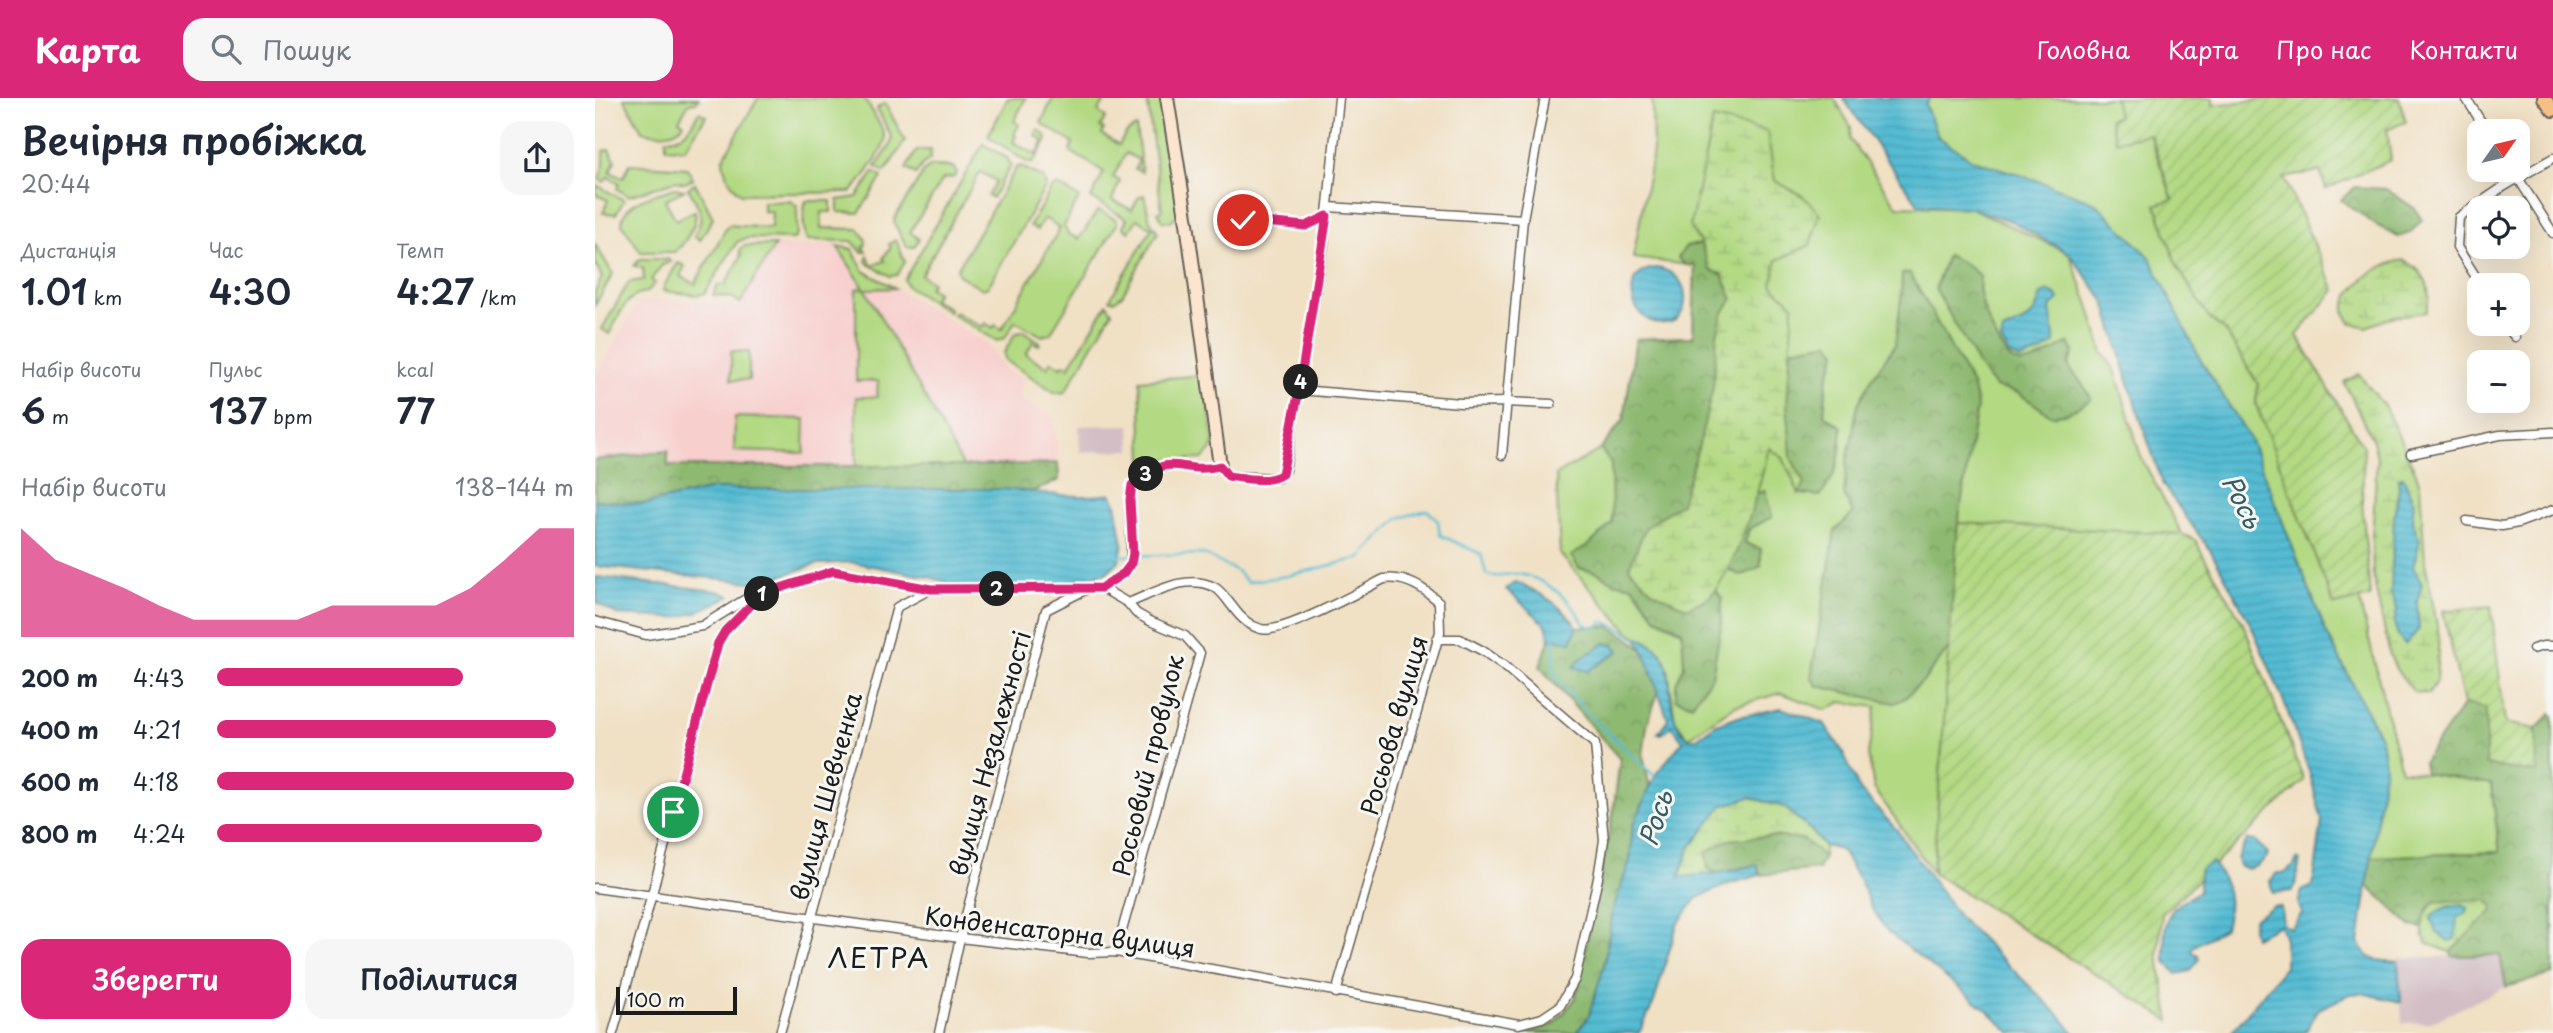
<!DOCTYPE html>
<html lang="uk">
<meta charset="utf-8">
<style>
body{margin:0;font-family:"Playpen Sans",sans-serif;background:#f6f6f7;color:#1f2937;height:100vh;display:flex;flex-direction:column;font-size:26px;white-space:nowrap}
*{box-sizing:border-box;margin:0}
p{font-size:23px;color:#747a83}
.icon{flex:none;width:38px;height:38px;fill:none;stroke:currentColor;stroke-width:2;stroke-linecap:round;stroke-linejoin:round}
.map{position:relative;flex:1;overflow:hidden}
.drawer{display:flex;flex-direction:column;background:#fff;width:595px}
.drawer>*{flex:none}
.needle{width:46px;rotate:56deg}
.buttons{position:absolute;left:1872px;top:21px;display:grid;gap:14px}
.buttons a{display:grid;place-items:center;width:63px;height:63px;border-radius:14px;background:#fff;box-shadow:0 7px 28px #0002;font-size:35px}
.scale{position:absolute;left:21px;bottom:18px;width:121px;box-sizing:border-box;padding-left:7px;border:4px solid #1c1c1c;border-top:0;font-size:19px;line-height:24px;white-space:nowrap;color:#1c1c1c;-webkit-text-stroke:5px #f6f6f2;paint-order:stroke}
.pin{position:absolute;display:grid;place-items:center;width:60px;height:60px;color:#fff;margin:-30px;border:4px solid #fff;border-radius:50%;box-shadow:0 2px 7px #0007}
.km{position:absolute;width:35px;height:35px;margin:-18px;border-radius:50%;background:#222;color:#fff;font-size:19px;line-height:35px;text-align:center}
.round{display:grid;place-items:center;flex:none;width:74px;height:74px;border-radius:21px;background:#f6f6f7}
.head{display:flex;align-items:center;justify-content:space-between;height:119px;padding:0 21px}
h1{font-size:38px;font-weight:600;line-height:52px}
.stats{display:grid;grid-template-columns:repeat(3,1fr);gap:10px;height:119px;padding:7px 21px}
.stats div{display:grid;align-content:center}
.stats b{font-size:35px;font-weight:600}
.stats small{font-size:19px;font-weight:400}
.stats p{font-size:19px}
.chart{height:196px;padding:14px 21px}
.chart p{display:flex;justify-content:space-between}
.chart svg{width:100%;height:126px;margin-top:7px;fill:#db2777;opacity:.7}
.cta{display:flex;gap:14px;margin-top:auto;padding:14px 21px}
.cta a{flex:1;height:80px;border-radius:21px;background:#db2777;color:#fff;font-size:28px;font-weight:600;line-height:80px;text-align:center}
.cta a+a{background:#f6f6f7;color:#1f2937}
ul{padding:0 21px;list-style:none;font-size:23px}
li{display:grid;grid-template-columns:112px 84px 1fr;align-items:center;height:52px}
li i{height:18px;border-radius:9px;background:#db2777}
header{display:flex;align-items:center;gap:42px;box-sizing:border-box;height:98px;padding:0 35px;background:#db2777;color:#fff}
header strong{font-size:33px}
nav{display:flex;gap:38px;margin-inline-start:auto;font-size:24px}
.search{width:490px;height:63px;background:#f6f6f7;display:flex;align-items:center;gap:18px;box-sizing:border-box;padding:0 24px;border-radius:21px;color:#747a83;font-size:26px}
main{display:flex;flex:1;min-height:0}
.map>svg:first-child{display:block}
</style>
<header>
<strong>Карта</strong>
<div class="search"><svg class="icon" aria-label="search" viewBox="0 0 24 24"><circle cx="10" cy="10" r="6"/><path d="M15 15l6 6"/></svg>Пошук</div>
<nav><a>Головна</a><a>Карта</a><a>Про нас</a><a>Контакти</a></nav>
</header>
<main>
<section class="drawer">
<div class="head"><div><h1>Вечірня пробіжка</h1><p>20:44</p></div><a class="round"><svg class="icon" aria-label="share" viewBox="0 0 24 24"><path d="M12 15V3M7 8l5-5 5 5M5 13v7h14v-7"/></svg></a></div>
<div class="stats">
<div><p>Дистанція</p><b>1.01<small> km</small></b></div>
<div><p>Час</p><b>4:30</b></div>
<div><p>Темп</p><b>4:27<small> /km</small></b></div>
</div>
<div class="stats">
<div><p>Набір висоти</p><b>6<small> m</small></b></div>
<div><p>Пульс</p><b>137<small> bpm</small></b></div>
<div><p>kcal</p><b>77</b></div>
</div>
<div class="chart"><p><span>Набір висоти</span>138–144 m</p>
<svg viewBox="0 0 160 44" preserveAspectRatio="none"><path d="M0 44V6L10 17L20 22L30 27L40 33L50 38L60 38L70 38L80 38L90 33L100 33L110 33L120 33L130 27L140 17L150 6L160 6V44z"/></svg>
</div>
<ul>
<li><b>200 m</b>4:43<i style="width:69%"></i></li>
<li><b>400 m</b>4:21<i style="width:95%"></i></li>
<li><b>600 m</b>4:18<i style="width:100%"></i></li>
<li><b>800 m</b>4:24<i style="width:91%"></i></li>
</ul>
<div class="cta"><a>Зберегти</a><a>Поділитися</a></div>
</section>
<div class="map">
<svg width="1958" height="935" viewBox="0 0 1958 935">
<defs>
<pattern id="forest-crowns" width="20" height="18" patternUnits="userSpaceOnUse" patternTransform="scale(1.75)"><rect width="20" height="18" fill="#8eb971"/><path d="M2 6a3 3 0 1 1 6 0M12 15a3 3 0 1 1 6 0" fill="none" stroke="#7a9e61"/></pattern>
<pattern id="wetland-marsh" width="20" height="14" patternUnits="userSpaceOnUse" patternTransform="scale(1.75)"><rect width="20" height="14" fill="#b3d983"/><path d="M1 5h8M5 5V1M11 12h8M15 12V8" fill="none" stroke="#99ba71"/></pattern>
<pattern id="garden-furrows" width="10" height="10" patternUnits="userSpaceOnUse" patternTransform="scale(1.75)"><rect width="10" height="10" fill="#b3d983"/><path d="M-1 1l2-2M0 10L10 0M9 11l2-2" fill="none" stroke="#99ba71"/></pattern>
<pattern id="water-rules" width="6" height="5" patternUnits="userSpaceOnUse" patternTransform="scale(1.75)"><rect width="6" height="5" fill="#55bcd3"/><path d="M0 2.5h6" fill="none" stroke="#49a1b5"/></pattern>
</defs>
<rect width="100%" height="100%" fill="#f6f6f2"/>
<filter id="ink" filterUnits="userSpaceOnUse"><feTurbulence type="fractalNoise" baseFrequency=".0143" numOctaves="2"/><feDisplacementMap in="SourceGraphic" scale="14" xChannelSelector="R" yChannelSelector="G"/><feConvolveMatrix kernelMatrix="1 2 1 2 8 2 1 2 1" color-interpolation-filters="sRGB"/></filter>
<filter id="wash" filterUnits="userSpaceOnUse"><feTurbulence type="fractalNoise" baseFrequency=".00686" numOctaves="4" result="noise"/><feDisplacementMap in="SourceGraphic" scale="28" xChannelSelector="R" yChannelSelector="G"/><feGaussianBlur stdDeviation="1.57" result="paint"/><feColorMatrix in="noise" values="0 0 0 0 0 0 0 0 0 0 0 0 0 0 0 0 0 1.4 0 .05"/><feComposite in="paint" operator="in"/></filter>
<g filter="url(#wash)">
<rect width="100%" height="100%" fill="#f0e0c4"/>
<polygon fill="#f7d0ce" points="180,147 242,148 269,191 300,190 392,245 408,269 429,282 423,299 459,320 463,365 368,368 72,368 73,353 5,361 0,358 0,279 42,205 54,202 112,204 135,206 142,210"/>
<g fill="#d2bec4">
<polygon points="535,327 536,352 485,354 484,328"/>
<polygon points="1905,857 1911,889 1837,924 1807,925 1803,860"/>
</g>
<g fill="#b3d983" stroke="#687a50" stroke-width="2">
<path d="M29,0H104L101,4L94,5L84,22L89,25C81,39 61,36 47,33Z"/>
<path d="M163,0H269C275,11 287,26 290,39C292,49 264,87 256,94L147,96C137,90 128,73 128,61Z"/>
<polygon points="413,0 431,0 419,23 424,27 419,36 421,38 418,44 441,57 449,43 440,37 443,32 451,38 452,42 438,65 433,65 393,38"/>
<polygon points="458,0 512,0 503,14 511,19 505,29 509,31 507,36 524,47 531,35 541,29 547,74 540,71 544,62 531,55 518,79 525,83 517,102 537,112 543,100 549,97 555,123 563,134 527,197 519,203 515,201 557,130 542,121 534,134 528,129 532,121 496,100 509,74 475,53 478,45 446,25"/>
<path d="M552,0H566L584,113C580,121 576,125 567,123L563,114L567,113Z"/>
<polygon points="1057,0 1239,0 1256,29 1255,41 1302,108 1376,110 1474,155 1494,207 1508,255 1520,272 1546,359 1587,436 1363,426 1338,775 1279,690 1273,656 1281,609 1246,604 1231,612 1186,595 1140,608 1093,640 1080,622 1073,570 1051,543 1034,534 965,456 961,377 1006,351 1029,321 1041,241 1098,239 1100,168 1038,160 1058,53"/>
<polygon points="1335,0 1519,0 1524,18 1516,21 1554,36 1578,102 1561,107 1614,220 1630,232 1663,286 1661,306 1740,506 1764,501 1806,672 1896,685 1905,754 1776,759 1790,667 1786,641 1731,534 1655,341 1605,261 1441,82 1378,62 1343,39 1330,6"/>
<polygon points="290,5 310,43 290,74 281,69 295,48 297,40 282,10"/>
<path d="M104,14L111,18L90,51L71,50V41C90,41 95,29 104,14Z"/>
<polygon points="388,46 412,60 416,67 397,100 393,98 401,83 385,74 326,177 337,184 334,190 342,194 338,201 355,211 354,214 312,188 309,182"/>
<polygon points="14,51 20,62 15,74 28,80 35,66 92,70 98,81 90,85 80,83 34,98 22,91 24,85 13,79 9,84 4,81 9,67 9,53"/>
<polygon points="322,52 336,52 335,61 328,66 321,76 311,71"/>
<polygon points="337,68 358,69 362,75 359,79 348,81 315,134 324,141 319,149 312,149 300,127 299,121 330,72"/>
<polygon points="425,68 448,80 451,88 393,189 388,191 364,177 362,171 421,70"/>
<polygon points="279,74 287,79 264,115 243,114 243,102 262,99"/>
<path d="M100,85L118,120L105,142L99,138C112,116 104,110 93,90Z"/>
<polygon points="1,87 29,102 21,116 8,115 13,102 0,96"/>
<polygon points="463,87 484,100 469,128 473,136 484,141 503,112 522,122 522,126 455,236 447,238 420,223 410,240 402,243 358,217 360,214 387,229 390,225 398,230 400,227 407,231 465,130 449,120 442,132 435,128 456,91"/>
<path d="M80,90L89,92L70,102L81,122L100,113C104,125 89,146 80,154H46L27,126C28,101 61,97 80,90Z"/>
<polygon points="196,103 202,109 202,136 199,141 152,140 142,144 110,195 104,197 68,193 69,188 83,165 90,168 85,178 100,186 133,127 176,130 177,114 168,113 168,104"/>
<path d="M211,103H236V114H227L226,130L264,131L271,142V147L268,149L271,154H267L257,143L212,142C208,132 207,112 211,103Z"/>
<polygon points="301,142 310,164 302,177 295,178 273,166 271,163 273,158 277,167 290,163 288,160 296,149 294,146"/>
<polygon points="0,146 18,176 0,207 0,194 7,180 0,164"/>
<polygon points="180,147 145,205 138,200 118,197 123,187 130,187 146,159 145,152 148,148"/>
<polygon points="242,148 257,151 269,173 300,190 270,191 368,368 261,369 261,299 282,299 283,283 261,283 261,191 269,190"/>
<path d="M45,161H73L76,164L67,167L56,182L60,185L52,194C31,195 23,220 14,236L7,231L34,184L49,182L48,170L39,168Z"/>
<polygon points="512,206 517,214 470,294 461,295 410,262 409,255 420,236 428,233 445,244 444,247 438,244 431,256 452,269 456,263 467,269 469,266 474,269"/>
<polygon points="136,253 154,254 154,282 136,282"/>
<polygon points="610,277 619,345 616,353 607,361 548,363 545,282"/>
<polygon points="140,319 210,321 209,355 139,353"/>
</g>
<g fill="url(#forest-crowns)" stroke="#556a46" stroke-width="2">
<polygon points="1760,89 1791,91 1819,110 1827,122 1815,135 1803,139 1781,127 1746,102"/>
<polygon points="1106,146 1115,172 1127,176 1138,201 1146,400 1170,393 1177,419 1154,431 1150,445 1166,451 1166,468 1147,478 1134,472 1140,435 1115,498 1120,491 1127,500 1126,529 1117,578 1097,607 1081,601 1081,585 1089,568 1087,533 1061,520 1038,488 1019,484 1001,474 984,470 976,458 995,446 1017,425 1016,366 1006,351 1029,321 1041,241 1098,239 1100,168 1091,167 1083,160 1091,148"/>
<path d="M1352,157L1369,165L1385,178C1385,184 1384,190 1385,195C1387,211 1407,262 1424,265C1440,267 1460,250 1474,245L1479,254L1473,267C1480,279 1492,289 1496,301L1473,315L1457,318L1423,295L1400,289L1385,270L1340,191Z"/>
<polygon points="1315,175 1378,289 1382,308 1363,425 1354,550 1330,581 1309,601 1299,605 1222,588 1216,579 1240,433 1258,415 1249,397 1252,364 1263,306 1277,280 1300,247 1306,201 1307,176"/>
<path d="M1234,244L1242,253L1232,282L1229,317L1247,329C1245,358 1244,375 1225,398L1204,396L1210,385L1196,360L1192,306L1196,251Z"/>
<polygon points="73,353 73,368 368,368 463,365 464,382 439,393 118,391 50,406 0,402 0,362"/>
<polygon points="1014,528 1038,543 1049,553 1063,595 1052,627 1048,658 1055,690 1038,728 1035,762 1018,812 1009,868 994,917 982,935 925,935 958,927 980,901 1018,716 1025,661 945,569 955,540 975,544 982,529"/>
<polygon points="1869,606 1891,610 1942,674 1941,631 1956,616 1958,618 1958,876 1911,889 1905,857 1857,858 1854,843 1836,821 1826,830 1816,828 1772,787 1776,759 1905,754 1896,686 1830,675 1828,664"/>
<polygon points="1177,738 1208,741 1229,759 1223,771 1165,777 1161,767 1123,775 1113,771 1111,754 1133,742"/>
</g>
<g fill="url(#wetland-marsh)" stroke="#687a50" stroke-width="2">
<path d="M1118,21L1172,33L1180,83L1208,98L1225,116L1215,147L1182,162L1177,187L1198,207L1192,306L1196,360L1210,385L1204,396L1188,360L1174,350C1165,388 1143,468 1116,497C1111,503 1099,506 1092,510L1057,493L1034,469L1051,429L1086,405L1104,347L1118,289L1122,236L1128,215L1138,201L1127,176L1115,172L1106,146L1095,129Z"/>
<path d="M1809,162C1831,174 1838,190 1831,214L1800,218L1771,229L1756,225L1749,213C1753,186 1784,166 1809,162Z"/>
<polygon points="1764,276 1790,309 1821,375 1825,388 1830,463 1844,538 1841,583 1834,596 1819,594 1801,571 1795,557 1784,507 1778,477 1777,442 1782,359 1778,343 1749,284"/>
<polygon points="1155,699 1189,709 1216,732 1229,748 1229,759 1208,741 1177,738 1133,742 1111,754 1113,771 1123,775 1084,780 1095,750 1127,707"/>
<path d="M1890,802L1898,807L1897,814L1855,854L1831,845C1825,828 1827,816 1840,803Z"/>
</g>
<g fill="url(#garden-furrows)" stroke="#687a50" stroke-width="2">
<polygon points="1519,0 1618,0 1618,7 1683,0 1804,0 1811,24 1792,31 1796,62 1731,91 1725,73 1689,80 1740,192 1702,237 1769,350 1767,404 1775,499 1739,507 1661,306 1663,286 1630,232 1614,220 1582,168 1561,107 1578,101 1555,36 1521,43 1515,21 1523,18"/>
<polygon points="1363,425 1587,436 1602,443 1605,452 1647,523 1709,682 1567,816 1563,858 1575,923 1338,775"/>
<polygon points="1896,508 1910,625 1941,631 1942,675 1891,667 1891,610 1869,606 1848,513"/>
</g>
<g fill="url(#water-rules)" stroke="#386c78" stroke-width="2">
<path d="M1248,0H1335L1330,7L1343,39L1378,62L1441,82L1501,105L1555,159L1605,261L1655,341L1731,534L1786,641L1790,667L1764,844C1771,863 1784,864 1803,863L1806,904L1766,895L1755,896L1722,912L1710,935H1636L1690,869V841L1685,827L1659,839L1657,831L1659,820L1679,808L1686,809L1688,826L1696,831L1707,815L1703,805L1707,793L1718,788L1727,723L1715,676L1689,604L1656,527L1617,455L1568,387L1536,293L1510,204L1474,155L1416,123L1376,110L1323,106Z"/>
<path d="M1061,170C1100,175 1096,222 1072,225C1035,230 1022,173 1061,170Z"/>
<path d="M1453,193L1462,198L1464,202L1455,210L1460,245L1445,255L1425,262L1414,256L1406,242L1408,233C1431,222 1439,223 1446,196Z"/>
<polygon points="1808,379 1819,405 1817,423 1825,442 1818,469 1827,486 1822,504 1824,531 1810,547 1803,538 1799,525 1802,511 1796,495 1799,418 1804,390 1803,380"/>
<path d="M118,391H407C444,393 478,402 516,396L521,405L528,446L524,463L511,475L441,492L367,489L334,479L257,464L222,466L165,485L0,468V402L50,406Z"/>
<polygon points="1,479 123,493 135,498 100,515 78,520 23,517 2,505"/>
<path d="M921,484C946,495 967,507 982,529L976,544L955,540L951,527L911,491Z"/>
<path d="M1041,539C1097,556 1057,607 1093,640H1102L1120,627L1138,620L1186,610L1229,625L1248,654L1264,691L1301,731L1364,819L1469,922L1479,935H1416L1392,912L1293,834L1277,811L1265,783L1246,752L1229,748L1216,732L1189,709L1155,699L1127,708L1095,750L1084,779L1123,775L1162,767L1165,777L1134,786L1102,800L1082,827L1059,904L1044,935H982L994,917L1009,868L1018,812L1035,762L1038,728L1061,676L1088,643L1077,628L1066,636L1063,635L1073,621L1049,553Z"/>
<polygon points="1010,545 1019,547 1024,553 993,573 979,569 985,561"/>
<polygon points="1652,742 1660,743 1673,755 1672,759 1662,768 1653,771 1644,768 1642,760"/>
<polygon points="1702,761 1705,763 1701,784 1697,793 1678,795 1675,783 1682,775 1689,775 1699,768"/>
<path d="M1617,764C1634,785 1637,804 1630,830L1598,849L1597,854L1603,857L1604,862L1595,873L1582,876L1570,863C1569,824 1567,812 1604,794V772Z"/>
<polygon points="1866,806 1873,809 1872,814 1862,820 1860,840 1854,843 1841,834 1836,821 1838,816 1852,809"/>
</g>
<g fill="none" stroke-linecap="round" stroke-linejoin="round">
<g stroke="#55bcd3" stroke-width="2.5">
<path d="M525,458L608,456L642,473L652,484L692,478L765,460L804,420L832,412L843,423L845,437L886,456L891,476C909,482 910,474 923,476C950,479 978,503 989,526L1000,530L1008,524C1022,526 1029,535 1042,540"/>
<polyline points="959,538 959,577 998,621 1062,680"/>
</g>
</g>
</g>
<g filter="url(#ink)">
<g fill="none" stroke-linecap="round" stroke-linejoin="round">
<g stroke="#666157" stroke-width="11">
<g id="street">
<polyline points="1871,0 1892,33"/>
<polyline points="1918,72 1958,135"/>
<polyline points="733,109 928,121"/>
<polyline points="648,122 711,128 732,118"/>
<polyline points="1886,187 1862,149 1864,119 1908,89 1958,60"/>
<polyline points="1909,226 1920,239"/>
<polyline points="704,292 866,305 910,304 956,306"/>
<polyline points="1816,356 1905,337 1958,334"/>
<polyline points="907,357 928,121 950,0"/>
<polyline points="1872,423 1907,428 1923,425 1958,412"/>
<polyline points="507,490 533,505 541,515 555,523 590,538 605,555 521,854"/>
<path d="M533,505C560,495 591,475 619,489C626,492 632,502 637,508C644,518 654,528 666,531C687,537 767,492 789,481C810,478 829,490 844,504L845,534L741,895"/>
<path d="M0,523L51,537L107,528L154,499L238,473L336,491L507,490L529,475L536,466L535,402L537,387C578,350 584,378 625,368L633,378L683,380L690,372L729,145L744,0"/>
<polyline points="1938,551 1948,548 1958,548"/>
<polyline points="0,790 365,840 493,855 521,854 924,926 947,920 965,908 980,881 1003,780 1009,742 1000,646 908,567 888,553 865,541 842,541"/>
<polyline points="18,935 48,830 123,545 129,533 164,498"/>
<polyline points="185,935 302,509 336,491"/>
<polyline points="344,935 365,840 451,512 490,492"/>
</g>
</g>
<g stroke="#666157" stroke-width="16">
<polyline id="secondary" points="572,0 592,125 625,368"/>
</g>
<g stroke="#666157" stroke-width="16">
<polyline id="primary" points="1949,0 1958,12"/>
</g>
<use href="#street" stroke="#fff" stroke-width="8"/>
<use href="#secondary" stroke="#fbe5cf" stroke-width="12"/>
<use href="#primary" stroke="#f5bf86" stroke-width="12"/>
</g>
</g>
<g fill="none" stroke-linecap="round" stroke-linejoin="round" filter="url(#ink)">
<g stroke="#fff" stroke-width="14">
<path id="route" d="M78,714L123,545L130,533L167,496L238,473L336,491L506,490L529,475L536,466L538,455L535,402L537,387C578,350 585,378 625,368L633,378C648,380 674,386 687,376L704,292L732,118L711,128L648,122"/>
</g>
<use href="#route" stroke="#db2777" stroke-width="9"/>
</g>
<g text-anchor="middle" dominant-baseline="central" stroke-width="6" stroke-linejoin="round" paint-order="stroke">
<g font-size="24" fill="#1c1c1c" stroke="#f6f6f2">
<text transform="translate(798 627) rotate(-74)">Росьова вулиця</text>
<text transform="translate(394 655) rotate(-75)">вулиця Незалежності</text>
<text transform="translate(552 667) rotate(-76)">Росьовий провулок</text>
<text transform="translate(230 698) rotate(-75)">вулиця Шевченка</text>
<text transform="translate(465 833) rotate(7)">Конденсаторна вулиця</text>
</g>
<g font-size="26" font-style="italic" fill="#335c65" stroke="#f6f6f2">
<text transform="translate(1648 403) rotate(63)">Рось</text>
<text transform="translate(1060 720) rotate(-72)">Рось</text>
</g>
<g font-size="28" letter-spacing="2" fill="#1c1c1c" stroke="#f6f6f2">
<text x="284" y="858">ЛЕТРА</text>
</g>
</g>
</svg>
<div class="buttons">
<a><svg class="needle" viewBox="-14 -14 28 28"><path d="M0-13l5 13h-10z" fill="#e53935"/><path d="M0 13l5-13h-10z" fill="#747a83"/></svg></a>
<a><svg class="icon" aria-label="locate" viewBox="0 0 24 24"><circle cx="12" cy="12" r="6"/><path d="M12 2v4M12 18v4M2 12h4M18 12h4"/></svg></a>
<a>+</a>
<a>−</a>
</div>
<div class="scale">100 m</div>
<div class="pin" style="left:78px;top:714px;background:#1e9e55"><svg class="icon" aria-label="arrive" viewBox="0 0 24 24"><path d="M6 21V4h12l-3 4 3 4H6"/></svg></div>
<div class="pin" style="left:648px;top:122px;background:#d93025"><svg class="icon" aria-label="check" viewBox="0 0 24 24"><path d="M5 12l5 5 9-10"/></svg></div>
<b class="km" style="left:167px;top:496px">1</b>
<b class="km" style="left:402px;top:491px">2</b>
<b class="km" style="left:551px;top:376px">3</b>
<b class="km" style="left:706px;top:284px">4</b>
</div>
</main>
